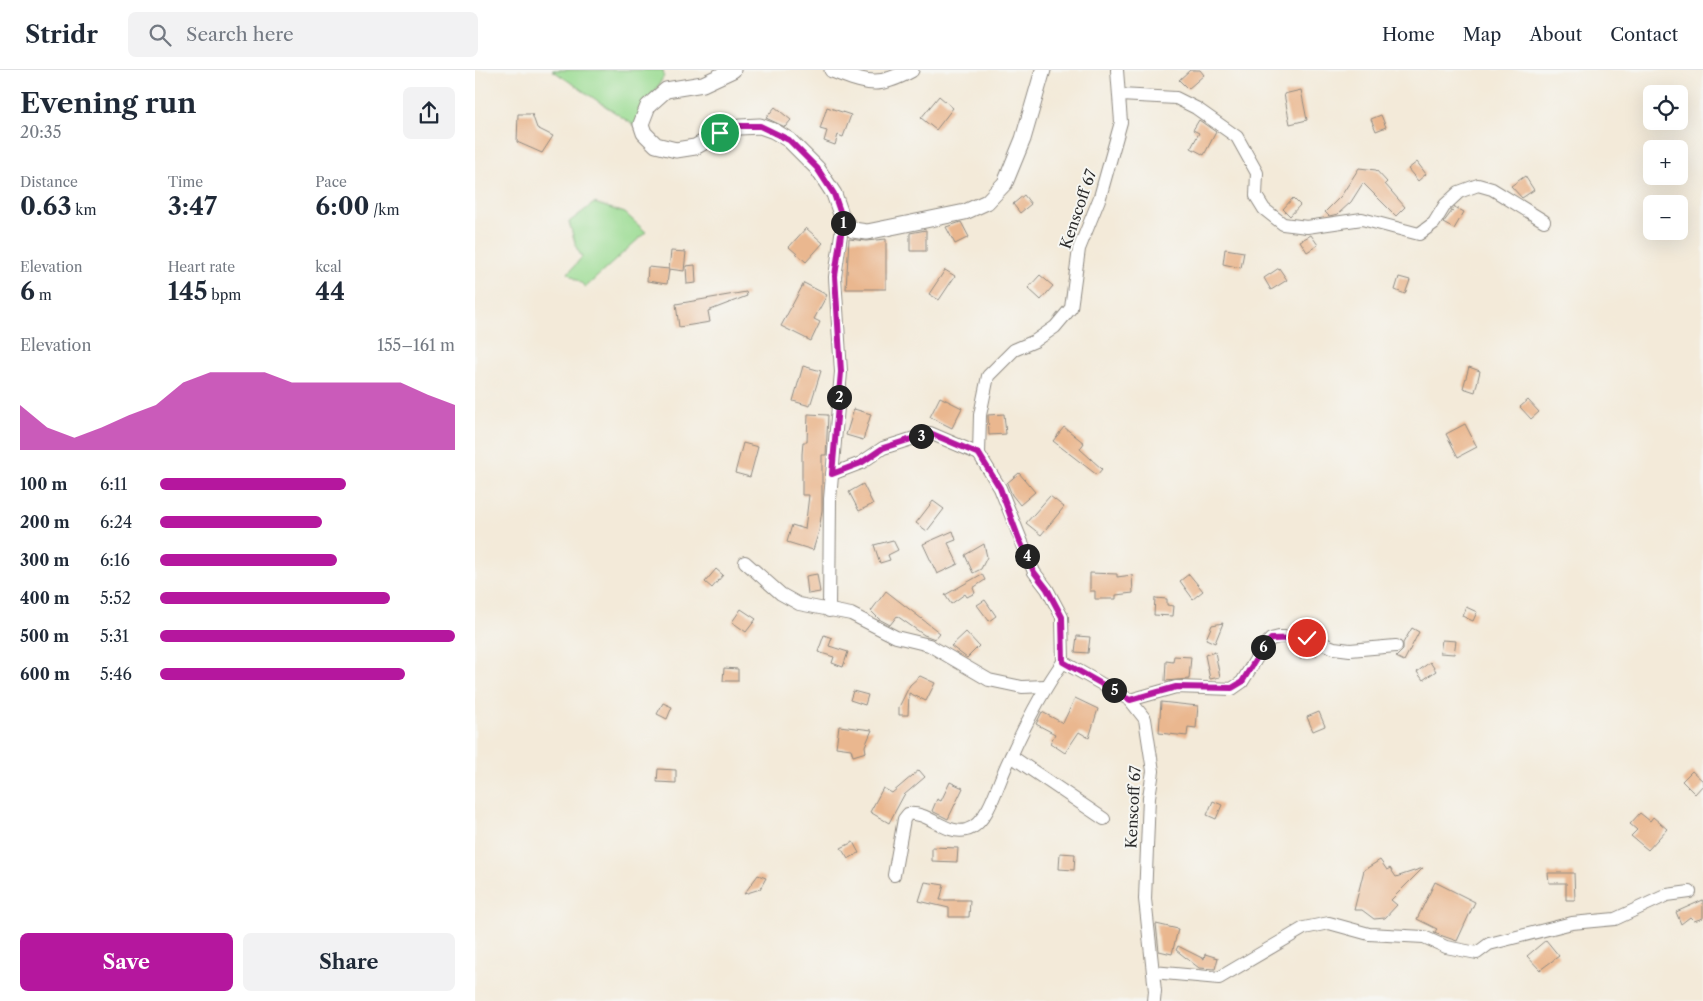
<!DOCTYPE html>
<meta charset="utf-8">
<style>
body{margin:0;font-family:"Libre Caslon Text",serif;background:#f2f2f3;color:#1f2937;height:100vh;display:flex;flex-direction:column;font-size:19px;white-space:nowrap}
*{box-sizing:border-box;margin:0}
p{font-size:16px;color:#747a83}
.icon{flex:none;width:28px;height:28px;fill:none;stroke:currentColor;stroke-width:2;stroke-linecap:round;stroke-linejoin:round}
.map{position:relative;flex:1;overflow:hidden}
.sheet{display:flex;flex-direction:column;background:#fff;width:475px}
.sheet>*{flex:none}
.fabs{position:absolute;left:1168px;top:15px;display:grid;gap:10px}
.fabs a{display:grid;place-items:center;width:45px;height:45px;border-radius:8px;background:#fff;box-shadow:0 5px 20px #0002;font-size:25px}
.pin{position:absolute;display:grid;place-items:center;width:42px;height:42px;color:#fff;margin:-21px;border:2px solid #fff;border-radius:50%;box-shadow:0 1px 5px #0007}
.km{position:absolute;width:25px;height:25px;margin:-12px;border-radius:50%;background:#222;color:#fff;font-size:14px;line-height:25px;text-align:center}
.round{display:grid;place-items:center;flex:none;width:52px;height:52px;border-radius:8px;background:#f2f2f3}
.head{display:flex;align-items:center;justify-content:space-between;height:85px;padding:0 20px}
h1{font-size:28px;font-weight:700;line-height:38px}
.figures{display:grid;grid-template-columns:repeat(3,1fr);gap:8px;height:85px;padding:5px 20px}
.figures div{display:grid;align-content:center}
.figures b{font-size:25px;font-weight:700}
.figures small{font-size:14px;font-weight:400}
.figures p{font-size:14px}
.chart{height:140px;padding:10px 20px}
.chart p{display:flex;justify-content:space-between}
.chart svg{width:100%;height:90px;margin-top:5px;fill:#b5179e;opacity:.7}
.cta{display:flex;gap:10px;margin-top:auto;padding:10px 20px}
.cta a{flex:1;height:58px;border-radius:8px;background:#b5179e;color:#fff;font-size:20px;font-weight:700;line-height:58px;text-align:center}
.cta a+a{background:#f2f2f3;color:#1f2937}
ul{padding:0 20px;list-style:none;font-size:16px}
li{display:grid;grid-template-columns:80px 60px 1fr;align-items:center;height:38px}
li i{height:12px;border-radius:6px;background:#b5179e}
header{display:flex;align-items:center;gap:30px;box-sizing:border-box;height:70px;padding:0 25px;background:#fff;border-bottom:1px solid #e0e1e3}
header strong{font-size:24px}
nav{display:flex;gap:28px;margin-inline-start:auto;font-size:18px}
.search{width:350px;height:45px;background:#f2f2f3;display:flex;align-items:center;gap:12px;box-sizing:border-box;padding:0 18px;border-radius:8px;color:#747a83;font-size:19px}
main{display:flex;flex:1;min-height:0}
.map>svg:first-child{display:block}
</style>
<header>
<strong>Stridr</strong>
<div class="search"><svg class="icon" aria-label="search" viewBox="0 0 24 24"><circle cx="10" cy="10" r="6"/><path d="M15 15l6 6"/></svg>Search here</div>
<nav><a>Home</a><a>Map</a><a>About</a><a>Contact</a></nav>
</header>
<main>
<section class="sheet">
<div class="head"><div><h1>Evening run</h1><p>20:35</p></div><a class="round"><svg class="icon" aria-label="share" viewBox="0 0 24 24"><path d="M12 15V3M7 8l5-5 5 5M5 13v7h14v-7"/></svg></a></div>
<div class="figures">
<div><p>Distance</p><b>0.63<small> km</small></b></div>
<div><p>Time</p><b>3:47</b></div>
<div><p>Pace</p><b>6:00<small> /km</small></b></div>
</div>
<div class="figures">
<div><p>Elevation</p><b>6<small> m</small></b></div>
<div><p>Heart rate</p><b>145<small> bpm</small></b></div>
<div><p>kcal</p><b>44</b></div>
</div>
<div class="chart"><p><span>Elevation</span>155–161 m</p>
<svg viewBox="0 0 160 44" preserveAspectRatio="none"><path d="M0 44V22L10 33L20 38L30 33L40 27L50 22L60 11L70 6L80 6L90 6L100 11L110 11L120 11L130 11L140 11L150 17L160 22V44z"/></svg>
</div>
<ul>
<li><b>100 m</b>6:11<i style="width:63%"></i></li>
<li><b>200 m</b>6:24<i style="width:55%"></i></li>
<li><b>300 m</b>6:16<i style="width:60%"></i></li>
<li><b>400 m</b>5:52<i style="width:78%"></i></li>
<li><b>500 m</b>5:31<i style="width:100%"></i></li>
<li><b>600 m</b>5:46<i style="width:83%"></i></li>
</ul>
<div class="cta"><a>Save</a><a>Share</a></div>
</section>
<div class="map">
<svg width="1228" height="931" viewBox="0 0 1228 931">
<rect width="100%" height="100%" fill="#f6f6f2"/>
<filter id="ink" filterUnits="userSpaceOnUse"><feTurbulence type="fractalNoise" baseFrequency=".02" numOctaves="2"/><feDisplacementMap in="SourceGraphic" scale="10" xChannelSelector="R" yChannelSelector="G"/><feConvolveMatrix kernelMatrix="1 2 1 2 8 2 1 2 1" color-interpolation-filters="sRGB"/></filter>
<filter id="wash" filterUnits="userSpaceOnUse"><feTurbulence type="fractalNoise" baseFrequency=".0096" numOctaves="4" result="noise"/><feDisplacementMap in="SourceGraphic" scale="20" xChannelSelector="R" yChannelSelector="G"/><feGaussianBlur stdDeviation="1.12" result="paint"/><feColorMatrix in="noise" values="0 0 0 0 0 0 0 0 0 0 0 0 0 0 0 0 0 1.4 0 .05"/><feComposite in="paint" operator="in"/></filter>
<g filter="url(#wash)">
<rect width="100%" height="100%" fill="#f3ead9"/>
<g fill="#9bdc93" stroke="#63845f">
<polygon points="77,0 188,0 189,6 160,56"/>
<polygon points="119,133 150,143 171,162 111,217 93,203 107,187 102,179 94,152"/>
</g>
<g id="blocks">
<g fill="#eab78f">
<polygon points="715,0 725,0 729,5 713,19 704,10"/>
<polygon points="826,20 832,50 815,54 809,24"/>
<polygon points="464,26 478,38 461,60 446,48"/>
<polygon points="300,37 316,50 310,57 291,48"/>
<polygon points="352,37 376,45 368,67 363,65 360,75 349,71 352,61 345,59"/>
<polygon points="43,44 57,44 62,58 78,66 67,83 42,72"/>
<polygon points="906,45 911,57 901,61 896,49"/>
<polygon points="724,50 741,62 729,85 716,78 724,63 718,60"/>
<polygon points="942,92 951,104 943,111 933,99"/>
<polygon points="884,98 901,100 912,112 910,114 930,137 921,146 888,113 876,132 863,144 854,146 850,142 866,126"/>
<polygon points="1050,106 1059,120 1047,128 1036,116"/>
<polygon points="549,125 556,134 545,143 538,134"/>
<polygon points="818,128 825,135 815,146 808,139"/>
<polygon points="980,137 989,142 979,159 968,153"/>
<polygon points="486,152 494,167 480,174 471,157"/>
<polygon points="331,158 348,173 331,192 314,177"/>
<polygon points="451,160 451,181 435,181 435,163"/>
<polygon points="836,165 843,175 832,182 825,171"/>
<polygon points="374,169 391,171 411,169 411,219 371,219"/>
<polygon points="750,179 769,182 766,198 748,194"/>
<polygon points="196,181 211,182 209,201 194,199"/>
<polygon points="220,195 221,213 212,214 211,196"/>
<polygon points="173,197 194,199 192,214 172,211"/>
<polygon points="804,198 812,210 796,220 789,208"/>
<polygon points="470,200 480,206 464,230 454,224"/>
<polygon points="565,205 578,216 566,230 553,218"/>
<polygon points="924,207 935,210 930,224 920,220"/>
<polygon points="329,213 352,225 339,249 345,252 336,271 306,256"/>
<polygon points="271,222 272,226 233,241 235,252 204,257 201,234"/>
<polygon points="328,296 346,301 335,336 318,331"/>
<polygon points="994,297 1005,301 1000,322 988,318"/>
<polygon points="465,327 487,338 477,358 455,347"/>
<polygon points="1053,330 1064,342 1056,349 1045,337"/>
<polygon points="379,339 396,344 388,370 371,365"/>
<polygon points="333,344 353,345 351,385 347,385 347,440 344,461 338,480 312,472 317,455 330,459 334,425 327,425 327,384 328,372 332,372"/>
<polygon points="529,344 531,364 514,365 513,345"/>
<polygon points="990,354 1002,377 983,387 971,364"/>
<polygon points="589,357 609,373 605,379 627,399 622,405 578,371"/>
<polygon points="268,373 283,377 275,407 260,403"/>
<polygon points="544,403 560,422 545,435 537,425 532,413"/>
<polygon points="388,414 398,434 384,441 374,422"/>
<polygon points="575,426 589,437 566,465 551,453"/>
<polygon points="458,431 469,439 452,461 441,453"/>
<polygon points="478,461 481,470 473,473 483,494 462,504 448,474"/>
<polygon points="418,470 423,480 413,485 415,490 405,493 399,475"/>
<polygon points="509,474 512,487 506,499 498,503 490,485"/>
<polygon points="241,499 248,505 237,518 230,512"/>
<polygon points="615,503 642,504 642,507 657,505 658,523 641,525 641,529 620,529 620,521 615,521"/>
<polygon points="342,504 345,522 333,524 331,506"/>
<polygon points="507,504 510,510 498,518 500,523 492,527 490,524 476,534 470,525"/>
<polygon points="714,504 728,521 718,529 705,511"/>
<polygon points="411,521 465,563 460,569 449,565 422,546 415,555 404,549 396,541"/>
<polygon points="680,528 692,529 692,535 699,536 698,546 679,545"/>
<polygon points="510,530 521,546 514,551 502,535"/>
<polygon points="991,537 1002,542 998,551 987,546"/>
<polygon points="266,539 281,549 271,562 257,552"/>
<polygon points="748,553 740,573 731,569 737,555"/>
<polygon points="937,558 944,562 929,591 921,587 928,580 928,573"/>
<polygon points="491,562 504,576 492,588 476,576"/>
<polygon points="349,565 357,568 354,576 373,582 368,597 357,593 359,587 343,582"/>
<polygon points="602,566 615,567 613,583 600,582"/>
<polygon points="967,570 981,571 979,584 965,583"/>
<polygon points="830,575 841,580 842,585 825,589 823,577"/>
<polygon points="740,582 745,607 735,609 730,585"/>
<polygon points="699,586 716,587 714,609 690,611 691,591 698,592"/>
<polygon points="955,592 961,601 948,610 942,602"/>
<polygon points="249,598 263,599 263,611 248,611"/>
<polygon points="445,606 460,613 451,631 434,623 433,645 424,645 424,637 435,615"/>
<polygon points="378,621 393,625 390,635 375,630"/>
<polygon points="600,628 623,639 614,668 604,662 590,683 575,673 580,664 561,654 567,642 588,653"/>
<polygon points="686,632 723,636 721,658 713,657 712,666 684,663"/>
<polygon points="188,633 197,637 192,649 182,644"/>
<polygon points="844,642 850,656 838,661 832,647"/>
<polygon points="364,656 397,660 390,676 391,682 378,686 376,679 361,677"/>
<polygon points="183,699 201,700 201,713 182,712"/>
<polygon points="444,700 450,707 429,725 414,753 395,742 408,718 417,723"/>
<polygon points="1217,701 1228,711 1228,715 1220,724 1207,711"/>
<polygon points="475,712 488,718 473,749 457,741 462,729 466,731"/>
<polygon points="738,731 747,735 741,749 732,745"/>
<polygon points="1165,743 1175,751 1178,747 1192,759 1173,780 1156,766 1162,760 1155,754"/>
<polygon points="378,772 384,783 373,789 366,778"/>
<polygon points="457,777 483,778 482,792 457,791"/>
<polygon points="585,783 600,784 599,800 584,799"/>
<polygon points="905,790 912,800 915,798 921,807 948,798 916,830 922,835 910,848 899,849 887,840 879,840 889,800"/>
<polygon points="1073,803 1099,803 1100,830 1091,830 1091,813 1074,813"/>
<polygon points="283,805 291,808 285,819 269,824"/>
<polygon points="450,812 469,815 465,830 495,830 494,847 474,847 474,838 444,831"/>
<polygon points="960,812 1000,832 982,871 959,863 962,859 942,849"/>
<polygon points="1228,830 1228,848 1219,851 1215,847 1206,854 1201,842"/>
<polygon points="681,854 703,859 697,884 684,881"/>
<polygon points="1071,870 1084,886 1065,900 1052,886"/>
<polygon points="703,876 729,889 730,884 743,888 740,899 724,898 701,880"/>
</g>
</g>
</g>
<g filter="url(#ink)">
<use href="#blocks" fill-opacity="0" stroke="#8f8a82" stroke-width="1"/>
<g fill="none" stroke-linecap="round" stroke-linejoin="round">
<g stroke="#8f8a82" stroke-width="14">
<g id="minor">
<polyline points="642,0 646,52 625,127 604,179 596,238 580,257 560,271 539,280 513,306 505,345 504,384 525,418 559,502 572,519 587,547 588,592 655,630 670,649 678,701 674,727 670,829 680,921 679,931"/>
<polyline points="645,25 701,28 721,38 762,67 782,103 781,126 789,139 808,154 832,157 887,149 944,164 959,153 970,135 984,122 1003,115 1017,119 1069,151"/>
<polyline points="357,404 386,393 408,378 455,363 504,384"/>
<polyline points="270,492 306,524 324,534 376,544 421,567 454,575 514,610 547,617 571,616"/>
<polyline points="354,541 355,429 366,302 360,207 368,150"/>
<polyline points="655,630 701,617 757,619 767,612 789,576 796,569 804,567 832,567 859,578 875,580 921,576"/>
<polyline points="536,686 629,749"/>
<path d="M419,805L429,749L433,744C453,741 470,765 491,760C501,758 508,748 513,739C522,722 527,703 536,686C551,653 567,621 588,592"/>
<polyline points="678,902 744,908 829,858 854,853 894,864 949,867 971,877 1002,883 1014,874 1097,853 1140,849 1192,825 1215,822"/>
</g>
</g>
<g stroke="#8f8a82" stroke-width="17">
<g id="major">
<polyline points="258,0 228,14 191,20 173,36 166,54 169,63 181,75 201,80 220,77 245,63 265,57 285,56 299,61 314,70 342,98 359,124 368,150 378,160 392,162 490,142 512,132 530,113 548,69 568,0"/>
<path d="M357,0C393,13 401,19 436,0"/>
</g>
</g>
<use href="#minor" stroke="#fff" stroke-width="12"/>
<use href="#major" stroke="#fff" stroke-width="15"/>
</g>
</g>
<g fill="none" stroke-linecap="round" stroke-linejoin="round" filter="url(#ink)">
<g stroke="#fff" stroke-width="10">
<polyline id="route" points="245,63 265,56 285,56 314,70 342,98 359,124 368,150 360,206 366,302 357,404 386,393 408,378 455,363 504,384 525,418 544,469 559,502 572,519 587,547 588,592 655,630 701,617 757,618 767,612 789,576 796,569 832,568"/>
</g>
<use href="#route" stroke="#b5179e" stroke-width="6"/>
</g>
<g text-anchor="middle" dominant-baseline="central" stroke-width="4" stroke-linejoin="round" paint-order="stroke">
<g font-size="15" fill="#2b2b2b" stroke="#f6f6f2">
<text transform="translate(603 139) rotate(-71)">Kenscoff 67</text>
<text transform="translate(658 737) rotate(-87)">Kenscoff 67</text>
</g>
</g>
</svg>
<div class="fabs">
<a><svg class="icon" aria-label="locate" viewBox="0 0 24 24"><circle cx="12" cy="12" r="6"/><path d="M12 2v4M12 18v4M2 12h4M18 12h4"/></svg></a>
<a>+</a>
<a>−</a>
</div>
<div class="pin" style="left:245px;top:63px;background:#1e9e55"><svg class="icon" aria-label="arrive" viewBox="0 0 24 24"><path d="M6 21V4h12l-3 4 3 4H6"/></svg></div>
<div class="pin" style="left:832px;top:568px;background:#d93025"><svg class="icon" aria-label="check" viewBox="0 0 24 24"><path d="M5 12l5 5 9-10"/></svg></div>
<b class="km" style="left:368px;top:153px">1</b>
<b class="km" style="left:364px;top:327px">2</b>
<b class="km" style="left:446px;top:366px">3</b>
<b class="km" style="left:552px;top:486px">4</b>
<b class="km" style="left:639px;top:620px">5</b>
<b class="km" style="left:788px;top:577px">6</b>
</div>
</main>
